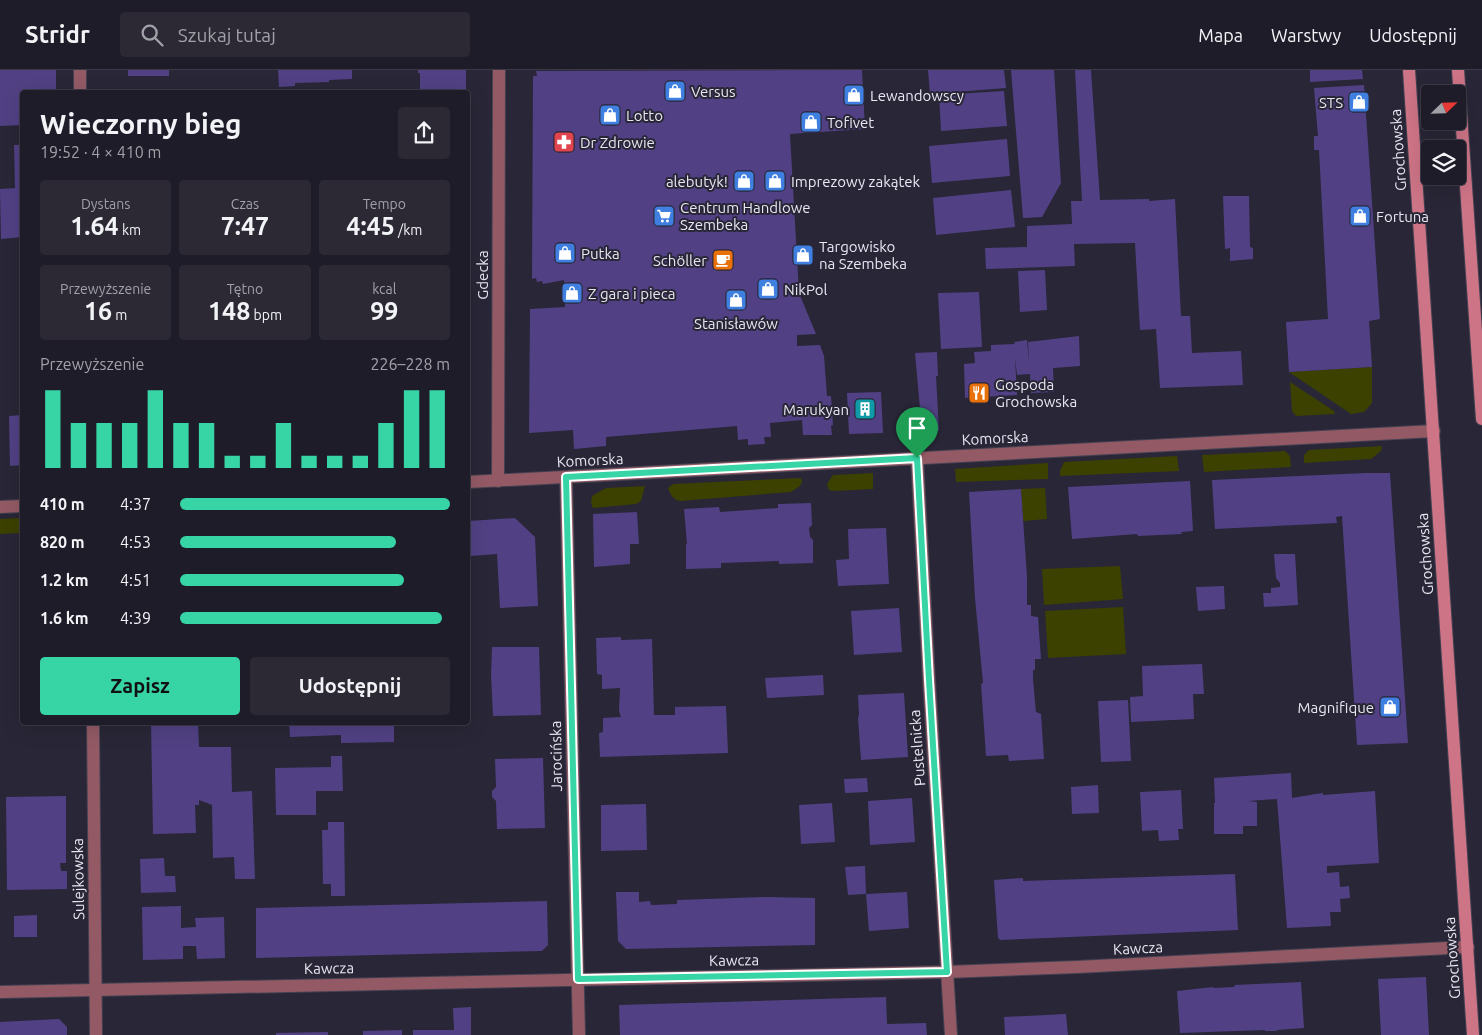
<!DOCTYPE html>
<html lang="pl">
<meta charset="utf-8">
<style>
body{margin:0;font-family:Ubuntu,sans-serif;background:#2c2935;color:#f1f3f6;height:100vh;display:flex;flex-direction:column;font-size:19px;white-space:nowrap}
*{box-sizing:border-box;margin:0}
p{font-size:16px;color:#a1a1a8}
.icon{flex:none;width:28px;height:28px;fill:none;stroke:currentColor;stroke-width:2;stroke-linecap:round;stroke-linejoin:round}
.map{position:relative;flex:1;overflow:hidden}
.sheet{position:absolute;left:20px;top:20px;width:450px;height:635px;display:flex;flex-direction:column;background:#1f1c29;border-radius:5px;box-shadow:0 5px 20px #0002,0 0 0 1px #3c3a46}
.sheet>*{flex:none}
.needle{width:32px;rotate:67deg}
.controls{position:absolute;left:1421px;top:15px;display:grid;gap:10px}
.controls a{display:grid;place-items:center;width:45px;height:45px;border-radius:5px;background:#1f1c29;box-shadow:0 5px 20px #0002,0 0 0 1px #3c3a46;font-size:25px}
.pin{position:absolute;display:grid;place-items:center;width:42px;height:42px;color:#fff;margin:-51px -21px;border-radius:50% 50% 50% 0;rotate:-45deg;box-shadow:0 0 5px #0007}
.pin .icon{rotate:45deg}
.round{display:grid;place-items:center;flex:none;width:52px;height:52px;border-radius:5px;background:#2c2935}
.overview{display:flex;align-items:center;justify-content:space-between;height:85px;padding:0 20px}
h1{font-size:28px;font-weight:600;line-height:38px}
.metrics{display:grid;grid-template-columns:repeat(3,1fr);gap:8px;height:85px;padding:5px 20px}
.metrics div{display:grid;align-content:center;border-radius:5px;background:#2c2935;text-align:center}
.metrics b{font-size:25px;font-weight:600}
.metrics small{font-size:14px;font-weight:400}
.metrics p{font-size:14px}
.chart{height:140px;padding:10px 20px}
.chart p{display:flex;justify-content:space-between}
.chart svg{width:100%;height:90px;margin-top:5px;stroke:#37d4a6;stroke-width:6}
.cta{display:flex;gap:10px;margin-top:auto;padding:10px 20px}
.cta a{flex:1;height:58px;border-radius:5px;background:#37d4a6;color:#111;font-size:20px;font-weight:600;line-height:58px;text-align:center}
.cta a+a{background:#2c2935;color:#f1f3f6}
ul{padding:0 20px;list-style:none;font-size:16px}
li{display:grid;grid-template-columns:80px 60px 1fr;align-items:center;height:38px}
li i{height:12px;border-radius:6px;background:#37d4a6}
header{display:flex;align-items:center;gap:30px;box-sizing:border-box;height:70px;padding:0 25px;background:#1f1c29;border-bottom:1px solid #3c3a46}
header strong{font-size:24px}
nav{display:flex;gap:28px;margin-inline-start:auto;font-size:18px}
.search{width:350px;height:45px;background:#2c2935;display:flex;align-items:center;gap:12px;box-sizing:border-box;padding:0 18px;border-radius:5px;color:#a1a1a8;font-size:19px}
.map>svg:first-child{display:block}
</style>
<header>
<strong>Stridr</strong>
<div class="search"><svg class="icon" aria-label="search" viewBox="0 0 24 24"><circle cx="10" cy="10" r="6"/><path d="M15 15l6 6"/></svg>Szukaj tutaj</div>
<nav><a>Mapa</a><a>Warstwy</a><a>Udostępnij</a></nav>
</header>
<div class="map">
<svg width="1482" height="965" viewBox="0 0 1482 965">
<rect width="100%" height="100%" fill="#292637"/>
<g fill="#3c4100">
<polygon points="1372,297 1372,333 1364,342 1351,344 1289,302"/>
<polygon points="1290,312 1334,341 1335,344 1296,346 1292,341"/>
<polygon points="1382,376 1381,381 1371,389 1304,393 1304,385 1309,380"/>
<polygon points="1285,381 1290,386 1291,397 1204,402 1202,385"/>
<polygon points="1177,386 1179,401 1060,406 1060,401 1064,392"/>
<polygon points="1048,393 1048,409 956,412 955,399"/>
<polygon points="873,403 873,419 834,421 829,420 827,414 833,405"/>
<path d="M801,408L802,412L800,416L791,422L680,431C672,429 671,425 668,418L673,414Z"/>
<polygon points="645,416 641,431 636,434 593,438 591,432 592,426 606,418"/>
<polygon points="1045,418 1047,449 1023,451 1021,419"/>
<polygon points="22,448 22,463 0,464 0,449"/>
<polygon points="1120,496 1123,529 1044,535 1042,499"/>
<polygon points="1123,537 1126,584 1048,588 1045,541"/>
</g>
<g fill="#514184">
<polygon points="0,0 56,0 56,22 22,22 22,55 0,56"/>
<rect x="128" y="0" width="41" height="6"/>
<polygon points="278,0 352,0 352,9 329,10 329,12 295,13 295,16 279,17"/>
<polygon points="418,0 466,0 466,22 420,22 420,3 418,3"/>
<polygon points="862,0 865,59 790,64 799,223 816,264 797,265 797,276 820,275 824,286 827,326 831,326 833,355 831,356 832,365 803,365 802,350 770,353 771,367 764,367 765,374 748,375 748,369 738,370 737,356 606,367 606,376 574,379 573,360 529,363 530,239 565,237 564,210 543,214 542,211 537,212 536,208 532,209 533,6 537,6 536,1"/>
<polygon points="928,0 1004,0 1006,18 930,24"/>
<polygon points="1011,0 1054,0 1061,113 1042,147 1023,148"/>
<polygon points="1075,0 1091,0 1100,130 1149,129 1149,131 1175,129 1181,246 1190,246 1192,283 1241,281 1243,315 1160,318 1156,259 1140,260 1135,173 1074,174 1075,196 986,199 985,178 1027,177 1027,156 1072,154 1071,131 1082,131"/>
<polygon points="1310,0 1362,0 1363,9 1310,12"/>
<polygon points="1364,15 1380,249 1369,251 1372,297 1289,302 1286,252 1328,249 1319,80 1314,80 1314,66 1318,66 1314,18"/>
<rect x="379" y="19" width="24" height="3"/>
<polygon points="1004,21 1007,56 941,61 939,25"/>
<polygon points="1007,69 1010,106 932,113 929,76"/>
<polygon points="14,75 22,75 22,167 1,169 0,119 15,118"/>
<polygon points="1011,120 1015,157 936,165 933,128"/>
<polygon points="1223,126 1249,126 1250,177 1253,178 1253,189 1230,191 1230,178 1225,179"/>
<polygon points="1045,200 1047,240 1020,242 1018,201"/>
<polygon points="979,222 982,277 941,279 938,223"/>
<polygon points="1079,266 1080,296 1053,298 1054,322 1031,323 1030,304 1017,305 1015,287 1017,325 965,328 964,294 975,293 974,282 991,281 991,275 1015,274 1014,272 1027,270 1029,293 1028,272"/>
<polygon points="937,282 938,306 936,306 939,361 922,361 915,283"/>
<polygon points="881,322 883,363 849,364 847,323"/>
<polygon points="22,345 22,395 10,396 9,346"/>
<polygon points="1366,403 1390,403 1408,673 1357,675 1342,446 1336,447 1337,453 1215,459 1212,410"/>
<polygon points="1190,411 1193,461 1181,462 1182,464 1138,466 1137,464 1072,469 1068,417"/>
<polygon points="1021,419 1027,507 1027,535 1031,535 1031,546 1038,547 1041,589 1035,589 1035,600 1033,600 1033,609 1036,642 1041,644 1044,689 1009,691 1008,685 986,686 981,614 983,613 975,528 969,422"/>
<polygon points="811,433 812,455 809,458 810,467 813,470 813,493 779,494 779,491 721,493 721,498 686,499 686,474 687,474 684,439 719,437 720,442 778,438 778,434"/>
<polygon points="637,442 639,474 630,474 630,494 594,497 593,444"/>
<polygon points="515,448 535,467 538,536 500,538 497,484 471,486 469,451"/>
<polygon points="886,458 889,514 838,516 836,490 849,489 848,459"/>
<polygon points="1274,484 1295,484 1298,535 1264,537 1263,523 1271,523 1271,518 1280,517 1280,513 1276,508"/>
<polygon points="1224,516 1225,539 1198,541 1196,517"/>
<polygon points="899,538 902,582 854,585 851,541"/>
<polygon points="621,567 621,570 652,569 654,645 675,645 675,637 726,636 728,683 600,687 599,663 603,662 603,648 621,647 619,641 620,618 602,619 602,605 597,604 596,568"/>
<polygon points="492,577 539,577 541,645 493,646 491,605"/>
<polygon points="1202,594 1204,624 1193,624 1194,649 1131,652 1130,627 1143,626 1142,596"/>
<polygon points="823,605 824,625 767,628 765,608"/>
<polygon points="904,623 908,687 861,690 858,648 859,645 858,625"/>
<polygon points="1128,630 1131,691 1101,692 1098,631"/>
<polygon points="151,652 198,652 199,677 231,677 232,722 252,721 255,809 235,809 234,787 213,788 212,735 199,730 199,735 195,735 196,763 153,764"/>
<polygon points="289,652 394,652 394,672 341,673 341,665 290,667"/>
<polygon points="331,686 342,686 343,721 316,721 316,745 276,745 275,698 331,697"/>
<polygon points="543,688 545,758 497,759 496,731 492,727 492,721 496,717 495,689"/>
<polygon points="1291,703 1292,728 1316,724 1323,723 1323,725 1375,721 1379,793 1327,796 1327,803 1339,802 1340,817 1349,816 1350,828 1340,829 1341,842 1330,842 1331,856 1287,858 1277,729 1248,731 1257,732 1257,756 1243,756 1243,764 1214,764 1214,733 1215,733 1214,708"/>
<polygon points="867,708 868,722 845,723 844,709"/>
<polygon points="1098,715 1099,743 1072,744 1071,717"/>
<polygon points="1181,720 1183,759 1178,759 1179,770 1159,771 1158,760 1142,761 1140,722"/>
<polygon points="66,726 66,793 60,793 61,801 67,801 67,819 7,820 6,727"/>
<polygon points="912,728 915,772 870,775 868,731"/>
<polygon points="832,733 835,772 801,774 799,735"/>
<polygon points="646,734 647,780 601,781 601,735"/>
<polygon points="328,752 344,752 345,826 331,826 331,814 323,814 322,760 328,760"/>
<polygon points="164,788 165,806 175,806 176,822 141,823 140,789"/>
<polygon points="865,796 866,824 848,825 845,797"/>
<polygon points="1235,804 1238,860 1000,870 998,868 994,810 1023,808 1023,811"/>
<polygon points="616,822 639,822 639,832 650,831 651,835 677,834 677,830 767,827 815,828 815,875 626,879 618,871"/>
<polygon points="907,822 909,858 869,861 866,824"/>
<polygon points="547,831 548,875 542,881 256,888 256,838"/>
<polygon points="181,836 181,858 196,857 195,848 224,847 225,888 197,889 196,876 183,876 183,889 143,890 142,837"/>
<polygon points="37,845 37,867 14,867 14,846"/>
<polygon points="1426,907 1429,965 1381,965 1378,909"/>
<polygon points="1301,912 1304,958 1277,960 1277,961 1265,961 1265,960 1180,963 1177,921 1213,917 1214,918 1234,917 1235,915"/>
<polygon points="886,927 887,954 926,953 927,965 620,965 619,935"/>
<polygon points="471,937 471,965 413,965 413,960 454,960 453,938"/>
<polygon points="1066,944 1068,965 1005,965 1004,947"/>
<polygon points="59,949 67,957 67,965 0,965 0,952"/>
<polygon points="402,960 402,965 363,965 363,961"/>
<polygon points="328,962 328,965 276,965 276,963"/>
</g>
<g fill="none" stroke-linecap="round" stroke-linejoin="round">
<g stroke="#444151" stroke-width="14">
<g id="minor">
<polyline points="80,0 80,22"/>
<polyline points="917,388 929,610 951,965"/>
<polyline points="566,407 579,965"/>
<polyline points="498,411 499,0"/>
<polyline points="468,412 1434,361"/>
<polyline points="0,437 22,436"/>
<polyline points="93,652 96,965"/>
<polyline points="0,922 947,902 1077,897 1468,877"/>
</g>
</g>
<g stroke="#444151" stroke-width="14">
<g id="secondary">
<polyline points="1409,0 1473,965"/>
<polyline points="1458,0 1482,349"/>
</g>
</g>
<use href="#minor" stroke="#935a65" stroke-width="12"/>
<use href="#secondary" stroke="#ce7487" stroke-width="12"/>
</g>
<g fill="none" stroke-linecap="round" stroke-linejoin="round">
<g stroke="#fff" stroke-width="10">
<polygon id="route" points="917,388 929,610 947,902 578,909 566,407"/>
</g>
<use href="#route" stroke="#37d4a6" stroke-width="6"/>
</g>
<defs>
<g id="shop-square" transform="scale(1.125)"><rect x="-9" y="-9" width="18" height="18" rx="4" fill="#3f7fe0" stroke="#292637"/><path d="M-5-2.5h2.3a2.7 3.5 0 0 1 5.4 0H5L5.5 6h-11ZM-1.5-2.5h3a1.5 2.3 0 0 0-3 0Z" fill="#fff"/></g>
<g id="pharmacy-square" transform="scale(1.125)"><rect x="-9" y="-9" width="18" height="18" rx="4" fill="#e0444e" stroke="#292637"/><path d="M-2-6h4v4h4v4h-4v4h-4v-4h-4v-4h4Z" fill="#fff"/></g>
<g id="supermarket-square" transform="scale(1.125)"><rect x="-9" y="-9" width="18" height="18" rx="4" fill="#3f7fe0" stroke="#292637"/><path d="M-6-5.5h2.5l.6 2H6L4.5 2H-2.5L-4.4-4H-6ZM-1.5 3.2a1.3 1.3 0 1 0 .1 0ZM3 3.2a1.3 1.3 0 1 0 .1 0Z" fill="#fff"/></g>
<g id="cafe-square" transform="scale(1.125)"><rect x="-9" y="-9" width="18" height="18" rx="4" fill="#e8710a" stroke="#292637"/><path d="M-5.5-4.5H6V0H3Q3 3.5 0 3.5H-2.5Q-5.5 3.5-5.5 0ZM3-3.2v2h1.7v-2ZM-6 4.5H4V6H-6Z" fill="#fff"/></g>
<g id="restaurant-square" transform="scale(1.125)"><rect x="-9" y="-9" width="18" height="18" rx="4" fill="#e8710a" stroke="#292637"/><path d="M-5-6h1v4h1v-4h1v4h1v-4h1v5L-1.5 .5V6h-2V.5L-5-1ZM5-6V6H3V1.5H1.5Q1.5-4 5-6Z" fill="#fff"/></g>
<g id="building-square" transform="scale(1.125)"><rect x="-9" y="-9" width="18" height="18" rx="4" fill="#0f9aa8" stroke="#292637"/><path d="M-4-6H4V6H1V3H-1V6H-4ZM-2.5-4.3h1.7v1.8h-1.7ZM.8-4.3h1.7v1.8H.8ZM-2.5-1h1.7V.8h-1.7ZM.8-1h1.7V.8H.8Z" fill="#fff"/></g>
</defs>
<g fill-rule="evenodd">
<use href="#shop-square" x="675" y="21"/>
<use href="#shop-square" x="854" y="25"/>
<use href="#shop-square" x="1359" y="32"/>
<use href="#shop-square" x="610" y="45"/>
<use href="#shop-square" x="811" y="52"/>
<use href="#pharmacy-square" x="564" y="72"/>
<use href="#shop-square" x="744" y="111"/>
<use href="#shop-square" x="775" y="111"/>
<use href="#supermarket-square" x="664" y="146"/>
<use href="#shop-square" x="1360" y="146"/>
<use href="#shop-square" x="565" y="183"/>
<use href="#shop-square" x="803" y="185"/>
<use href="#cafe-square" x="723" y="190"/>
<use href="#shop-square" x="768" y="219"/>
<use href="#shop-square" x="572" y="223"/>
<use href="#shop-square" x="736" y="230"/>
<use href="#restaurant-square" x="979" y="323"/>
<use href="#building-square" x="865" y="339"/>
<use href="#shop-square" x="1390" y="637"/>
</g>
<g text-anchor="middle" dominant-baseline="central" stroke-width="4" stroke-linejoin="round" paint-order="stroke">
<g font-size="15" fill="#e8e6f1" stroke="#292637" text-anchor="start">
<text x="691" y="21">Versus</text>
<text x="870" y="25">Lewandowscy</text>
<text x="1343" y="32" text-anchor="end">STS</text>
<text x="626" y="45">Lotto</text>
<text x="827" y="52">Tofivet</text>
<text x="580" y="72">Dr Zdrowie</text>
<text x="728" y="111" text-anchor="end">alebutyk!</text>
<text x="791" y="111">Imprezowy zakątek</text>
<text x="680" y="137">Centrum Handlowe<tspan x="680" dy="17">Szembeka</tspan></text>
<text x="1376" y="146">Fortuna</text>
<text x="819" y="176">Targowisko<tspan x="819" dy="17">na Szembeka</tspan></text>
<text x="581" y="183">Putka</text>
<text x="707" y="190" text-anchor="end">Schöller</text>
<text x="784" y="219">NikPol</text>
<text x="588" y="223">Z gara i pieca</text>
<text x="736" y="253" text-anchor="middle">Stanisławów</text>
<text x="995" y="314">Gospoda<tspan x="995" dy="17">Grochowska</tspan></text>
<text x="849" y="339" text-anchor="end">Marukyan</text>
<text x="1374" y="637" text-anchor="end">Magnifique</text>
</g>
<g font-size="15" fill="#e8e6f1" stroke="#292637">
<text transform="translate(1398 80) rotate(-94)">Grochowska</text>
<text transform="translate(482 205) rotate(-90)">Gdecka</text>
<text transform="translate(995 368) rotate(-3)">Komorska</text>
<text transform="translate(590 390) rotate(-3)">Komorska</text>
<text transform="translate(1425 484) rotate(-94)">Grochowska</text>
<text transform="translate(917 678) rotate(-94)">Pustelnicka</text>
<text transform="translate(556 686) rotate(-91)">Jarocińska</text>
<text transform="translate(78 809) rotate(-91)">Sulejkowska</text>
<text transform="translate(1138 878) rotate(-3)">Kawcza</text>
<text transform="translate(1452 888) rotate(-94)">Grochowska</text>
<text transform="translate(734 890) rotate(-1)">Kawcza</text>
<text transform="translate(329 898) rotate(-1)">Kawcza</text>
</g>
</g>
</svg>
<div class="controls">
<a><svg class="needle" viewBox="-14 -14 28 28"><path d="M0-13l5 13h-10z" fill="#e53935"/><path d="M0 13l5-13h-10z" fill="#a1a1a8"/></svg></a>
<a><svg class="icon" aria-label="layers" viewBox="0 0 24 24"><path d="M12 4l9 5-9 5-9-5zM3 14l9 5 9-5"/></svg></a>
</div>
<div class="pin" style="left:917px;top:388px;background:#1e9e55"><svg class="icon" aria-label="arrive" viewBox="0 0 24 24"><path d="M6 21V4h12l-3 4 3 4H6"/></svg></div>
<section class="sheet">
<div class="overview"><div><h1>Wieczorny bieg</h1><p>19:52 · 4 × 410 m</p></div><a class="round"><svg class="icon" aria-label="share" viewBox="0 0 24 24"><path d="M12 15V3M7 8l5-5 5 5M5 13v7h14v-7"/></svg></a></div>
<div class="metrics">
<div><p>Dystans</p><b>1.64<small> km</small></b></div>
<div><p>Czas</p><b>7:47</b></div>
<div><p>Tempo</p><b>4:45<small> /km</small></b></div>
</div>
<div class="metrics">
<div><p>Przewyższenie</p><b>16<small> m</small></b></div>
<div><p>Tętno</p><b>148<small> bpm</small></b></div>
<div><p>kcal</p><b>99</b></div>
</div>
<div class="chart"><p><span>Przewyższenie</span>226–228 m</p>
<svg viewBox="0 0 160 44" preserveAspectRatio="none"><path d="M5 44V6M15 44V22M25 44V22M35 44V22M45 44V6M55 44V22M65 44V22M75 44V38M85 44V38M95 44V22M105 44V38M115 44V38M125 44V38M135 44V22M145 44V6M155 44V6"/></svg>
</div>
<ul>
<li><b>410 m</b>4:37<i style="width:100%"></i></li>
<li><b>820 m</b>4:53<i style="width:80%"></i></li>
<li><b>1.2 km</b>4:51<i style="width:83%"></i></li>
<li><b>1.6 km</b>4:39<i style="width:97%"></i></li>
</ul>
<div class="cta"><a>Zapisz</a><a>Udostępnij</a></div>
</section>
</div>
